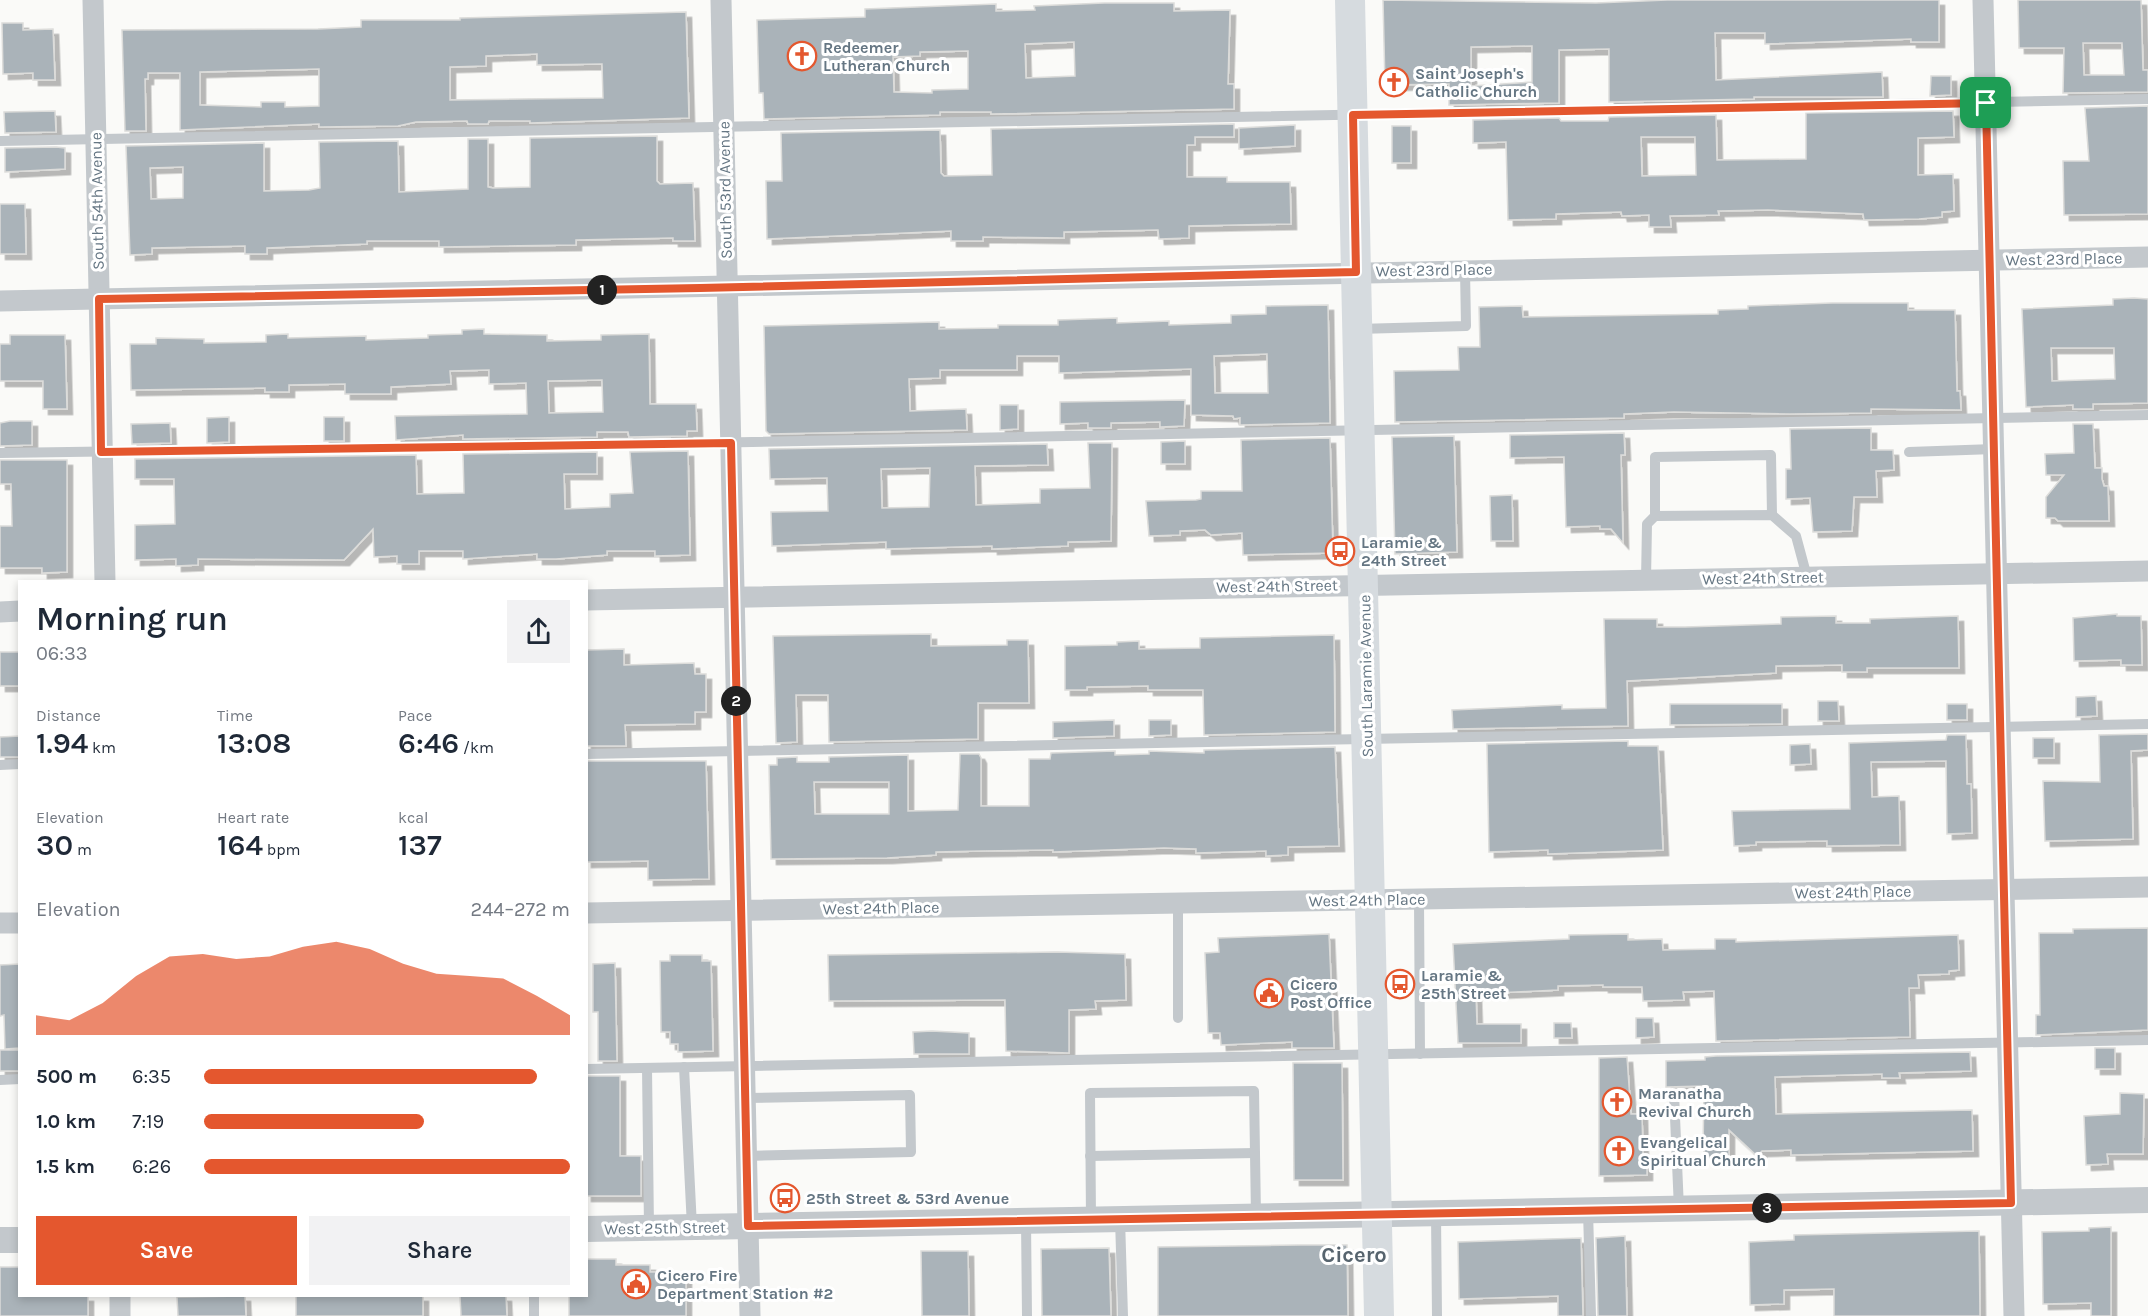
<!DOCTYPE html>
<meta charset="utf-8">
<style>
body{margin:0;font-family:Karla,sans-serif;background:#f2f2f3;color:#1f2937;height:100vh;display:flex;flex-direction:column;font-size:22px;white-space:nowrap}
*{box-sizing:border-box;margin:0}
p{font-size:20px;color:#747a83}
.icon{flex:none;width:33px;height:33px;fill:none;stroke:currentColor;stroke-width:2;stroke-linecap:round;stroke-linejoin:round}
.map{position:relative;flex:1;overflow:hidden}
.details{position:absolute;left:18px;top:580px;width:570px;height:717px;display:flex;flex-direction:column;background:#fff;border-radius:0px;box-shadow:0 3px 9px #0003}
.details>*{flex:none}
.pin{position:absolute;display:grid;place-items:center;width:51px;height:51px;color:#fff;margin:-26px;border-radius:12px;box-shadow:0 3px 9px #0006}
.km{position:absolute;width:30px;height:30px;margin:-15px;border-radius:50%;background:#222;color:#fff;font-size:16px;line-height:30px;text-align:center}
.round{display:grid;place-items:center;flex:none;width:63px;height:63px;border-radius:0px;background:#f2f2f3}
.overview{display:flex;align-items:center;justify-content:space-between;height:102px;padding:0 18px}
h1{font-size:33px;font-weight:600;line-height:45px}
.figures{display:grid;grid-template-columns:repeat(3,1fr);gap:9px;height:102px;padding:6px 18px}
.figures div{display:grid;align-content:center}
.figures b{font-size:30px;font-weight:600}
.figures small{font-size:16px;font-weight:400}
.figures p{font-size:16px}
.chart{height:168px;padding:12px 18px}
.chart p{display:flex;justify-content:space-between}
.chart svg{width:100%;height:108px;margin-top:6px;fill:#e4572e;opacity:.7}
.primary-button{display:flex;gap:12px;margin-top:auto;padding:12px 18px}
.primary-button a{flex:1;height:69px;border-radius:0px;background:#e4572e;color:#fff;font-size:24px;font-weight:600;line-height:69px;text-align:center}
.primary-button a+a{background:#f2f2f3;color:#1f2937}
ul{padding:0 18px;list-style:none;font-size:20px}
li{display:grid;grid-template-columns:96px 72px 1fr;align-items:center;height:45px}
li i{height:15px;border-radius:8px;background:#e4572e}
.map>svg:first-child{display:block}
</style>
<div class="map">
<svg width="2148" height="1316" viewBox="0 0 2148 1316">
<defs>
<filter id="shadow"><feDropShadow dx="5.5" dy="5.5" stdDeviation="0" flood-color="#0004"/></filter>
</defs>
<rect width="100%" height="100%" fill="#fafaf8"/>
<g fill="#aab3b9" stroke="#dcdcda" stroke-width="1.5" fill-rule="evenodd" filter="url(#shadow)">
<path d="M1383,0L1596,3L1667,0H1939V42H1911V39L1765,44V33H1715L1716,80L1882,72L1883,97H1754V99L1609,102V49L1559,50V103L1449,105V84L1385,85ZM1532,46V82L1471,86V47Z"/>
<path d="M2018,0H2141L2143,70H2148V92L2063,93L2064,48H2019ZM2083,43H2122L2124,75H2084Z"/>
<path d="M1104,3H1174V11L1230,10L1228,84H1234V109L991,114V112H940V115L764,119L763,93H759L757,20L865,17V9L996,4V11L1035,10L1034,6ZM1074,42L1075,76L1026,78L1025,44ZM968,51V89L932,90V93L894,92L893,57L920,56V52Z"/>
<path d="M686,12L689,118L530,123V121H489L488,124H468L467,121L416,122L398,126L319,127V124L180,130V73H148V79H145L146,131H125L122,30L318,29L361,27V20H460V18ZM537,54V65L602,64L603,98L450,100V67L486,66V56ZM319,69V106L285,107V102H261V107L200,105V72Z"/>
<polygon points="2,23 23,23 23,30 53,29 55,80 33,80 33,73 3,74"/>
<polygon points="1931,76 1951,76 1951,95 1930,96"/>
<polygon points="2148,106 2148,214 2064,215 2063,161 2089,161 2085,108"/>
<polygon points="55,111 56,132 5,133 4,112"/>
<path d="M1953,111L1954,137L1918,138V175L1953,174L1954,211L1942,212V217L1919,219L1864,220L1863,214L1768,210L1718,211L1719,215L1670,216L1671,227H1649V215L1622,216L1621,212L1556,214V219L1508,220L1506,142L1473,143V120L1559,118L1561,121H1608L1609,117L1716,115L1717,160L1806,159V113ZM1641,137H1695L1696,175L1642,176Z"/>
<polygon points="1234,124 1234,137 1195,137 1195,145 1187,145 1187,177 1227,177 1227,182 1290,182 1291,224 1189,226 1189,238 1159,239 1158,230 1064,232 1064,238 983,237 983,241 951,241 951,231 767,239 766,181 782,181 781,133 940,130 941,173 944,176 992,175 991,129"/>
<polygon points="1295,125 1295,146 1239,149 1239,128"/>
<rect x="1392" y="126" width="19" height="37"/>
<path d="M657,136V181L660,184L693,183L695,241H673V238L576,240V245L439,247V241H367V244L267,248V254H245V246L152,248V254L130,255L126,146L264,143V191L309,190L320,188L319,142L398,141L399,192L468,189V139H488V187L493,188L530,187V138ZM183,167V198L151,199L150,168Z"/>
<polygon points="56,147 65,148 65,169 5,172 5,148"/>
<polygon points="0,204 25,204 26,254 0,254"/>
<path d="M2134,298L2148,299V403L2093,404V409H2073V405L2026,407L2022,309L2113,305V299ZM2051,348H2114L2115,379L2052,381Z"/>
<polygon points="1832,303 1908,303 1908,310 1955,310 1957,391 1960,391 1961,410 1871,409 1871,413 1790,414 1674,412 1624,414 1624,418 1395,422 1394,371 1459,370 1458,347 1480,347 1479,307 1522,306 1523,317 1718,314 1718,310 1748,309 1748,306"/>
<path d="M1328,305L1330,423L1240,425V418L1234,419L1233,416L1191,415V369L1059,373V356H1017V370H940V378L909,379L910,411L966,409L967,430L769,434L766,431L764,326L939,322V329L998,328V325H1058V320L1117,318V323L1169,321V325L1231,323V315L1266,314V306ZM1267,354L1268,393H1215L1214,356Z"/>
<path d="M484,329V334L547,335V341L601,340V335L649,334L650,404H696L697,431H687V436L629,437L628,432H597V437L463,439V435L396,440L395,416L527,414L526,383L489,384V370L450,371L451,384L391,387V394H345V384L289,385V392H265V388L131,390L130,344H156V338L204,339V343L266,342V335L288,334V338L366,336V340L428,338V335L462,334V330ZM602,380L603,412L549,413L548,381Z"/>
<polygon points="10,335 65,335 67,409 43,409 43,381 0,381 0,344 10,344"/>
<polygon points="1185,400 1184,426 1160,427 1160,422 1111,423 1111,428 1088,428 1088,423 1060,424 1060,402"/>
<polygon points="1000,405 1018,405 1018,429 1000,430"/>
<polygon points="229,417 229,442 207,443 207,418"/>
<rect x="324" y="417" width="20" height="24"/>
<polygon points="10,421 32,421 32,445 0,446 0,423"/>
<polygon points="170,423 171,443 132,444 131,424"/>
<polygon points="2073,424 2093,424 2095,468 2102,468 2102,479 2104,486 2108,486 2109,521 2058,521 2055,518 2046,518 2046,497 2064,475 2046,475 2045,454 2074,453"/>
<polygon points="1871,428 1871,450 1893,450 1894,470 1876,471 1877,497 1854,497 1852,531 1813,532 1810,498 1786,499 1786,469 1791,469 1790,429"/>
<polygon points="1624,433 1625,455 1621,455 1623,543 1611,529 1600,529 1600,526 1566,527 1564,457 1510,458 1510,435"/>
<polygon points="1454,436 1457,552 1395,554 1392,437"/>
<polygon points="1330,438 1333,553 1243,555 1242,533 1211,535 1205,530 1180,531 1180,535 1149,536 1146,501 1196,500 1201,499 1201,491 1242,491 1241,440"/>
<polygon points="1185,441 1185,464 1161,464 1161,442"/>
<path d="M1088,443H1112L1111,541L1068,542V546L992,549V546L886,549V542L772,546L771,512L828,511L827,478L770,479L769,449L1047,444L1048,465L975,466L976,505L1040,503V489L1090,488ZM930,468L929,507L882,508L881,469Z"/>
<polygon points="688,451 690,555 655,556 655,551 607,551 607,555 556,559 537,559 537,554 463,559 463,551 419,551 419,564 397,564 397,556 374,557 373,529 344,560 198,559 198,565 176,566 176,559 135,560 135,525 175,524 174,479 135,479 135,459 416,455 417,494 464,493 463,454 597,452 597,474 564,474 565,509 610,507 610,494 633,493 630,452"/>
<polygon points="0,460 67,460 67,572 42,573 42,568 0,568 0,526 12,526 11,484 0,484"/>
<polygon points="1512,495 1513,541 1491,541 1490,496"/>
<polygon points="2117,614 2117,616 2141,616 2142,665 2121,665 2121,660 2074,661 2073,618"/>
<polygon points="1836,616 1836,623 1870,623 1870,619 1958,616 1959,668 1867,668 1867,672 1842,672 1842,665 1776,666 1776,673 1627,681 1628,726 1453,729 1452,710 1562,705 1562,709 1606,708 1604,619 1657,619 1657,627 1685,627 1781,624 1781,617"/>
<polygon points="931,634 931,646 1007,645 1007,640 1028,640 1029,703 978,703 978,739 829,742 828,695 796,695 797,742 776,743 773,636"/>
<polygon points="1334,635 1335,732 1204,735 1203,690 1148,690 1148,686 1087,687 1087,690 1065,690 1065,646 1117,645 1117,642 1139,641 1139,649 1200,648 1200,638"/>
<polygon points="624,649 624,665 694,663 695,674 706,674 706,712 695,712 695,724 625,725 626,746 586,746 586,650"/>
<rect x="0" y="652" width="20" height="34"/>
<polygon points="2096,696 2097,716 2076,717 2076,697"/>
<polygon points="1818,701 1838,701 1839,721 1818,721"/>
<polygon points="1670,704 1782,704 1782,724 1670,725"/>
<rect x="1947" y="704" width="20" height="16"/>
<polygon points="1114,720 1114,736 1053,738 1053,722"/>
<polygon points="1149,720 1171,720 1171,735 1149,736"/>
<polygon points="2148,734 2148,750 2131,751 2133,839 2045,841 2043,781 2100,782 2099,735"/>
<polygon points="1947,735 1966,735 1967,784 1971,784 1972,833 1947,834 1946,761 1871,762 1872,797 1899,796 1900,845 1827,846 1827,841 1756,842 1756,845 1734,846 1732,811 1850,809 1849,743 1946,740"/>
<polygon points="20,736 20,757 0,757 0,737"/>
<rect x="2033" y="738" width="21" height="20"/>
<polygon points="1628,741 1628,746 1658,746 1663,850 1548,854 1548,850 1489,852 1487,744"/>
<polygon points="1810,744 1811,764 1790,765 1790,745"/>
<path d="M1335,747L1339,846L1288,847V855L1266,856V851L1196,853V849L1164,848L1053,852V850L981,851L936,852V855L887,858L771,859L769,765H777V758L797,757V762H829V757L908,755V811L958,810L960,754H979L981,758V806H1029V759H1050L1051,753L1115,751V755L1149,754V751L1204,753V750ZM814,782H889V814H815Z"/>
<polygon points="586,761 706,761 709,879 648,880 648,861 586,862"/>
<polygon points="2148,928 2148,1030 2036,1035 2036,1015 2040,1015 2039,933 2073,933 2073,929"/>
<polygon points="1329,934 1334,1048 1292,1048 1292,1042 1221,1045 1220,1033 1208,1033 1205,953 1219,952 1218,938"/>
<polygon points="1628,934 1628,940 1662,939 1663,950 1715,949 1715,939 1736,939 1736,942 1958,935 1959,970 1949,971 1949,974 1918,975 1919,988 1909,988 1910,1037 1716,1041 1714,991 1683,992 1684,1000 1643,1001 1642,987 1603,987 1603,985 1558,986 1558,990 1476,994 1477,1024 1521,1024 1521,1043 1458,1043 1453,944 1569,939 1569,935"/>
<polygon points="1057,952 1125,954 1126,1000 1095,1001 1096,1009 1069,1010 1069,1053 1006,1051 1005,1000 829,1001 828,955"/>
<polygon points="670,955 702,955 702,961 711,961 713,1051 678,1052 678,1044 670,1044 670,1032 661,1032 660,961 670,961"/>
<polygon points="615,963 617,1061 598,1061 598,1012 593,1012 593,964"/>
<polygon points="20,964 20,1048 5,1049 4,1015 0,1016 0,965"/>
<polygon points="1636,1018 1653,1018 1654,1037 1636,1038"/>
<polygon points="1554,1023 1571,1023 1572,1038 1554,1038"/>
<polygon points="932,1031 969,1033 969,1054 914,1054 913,1032"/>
<rect x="2095" y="1048" width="20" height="21"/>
<rect x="0" y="1050" width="20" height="21"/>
<polygon points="1970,1052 1971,1071 1899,1073 1900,1078 1882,1078 1882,1074 1775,1077 1776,1114 1972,1110 1973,1151 1791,1155 1791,1150 1762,1151 1757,1156 1729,1130 1729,1158 1710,1158 1703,1150 1704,1086 1666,1087 1666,1061 1705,1060 1705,1057 1716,1056"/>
<polygon points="1627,1057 1631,1114 1642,1114 1643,1157 1647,1157 1647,1175 1599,1176 1599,1058"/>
<polygon points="1293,1063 1342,1063 1343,1180 1294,1180"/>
<polygon points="586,1076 620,1076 620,1156 641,1156 641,1196 586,1196"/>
<polygon points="2120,1093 2144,1094 2143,1154 2107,1154 2108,1164 2086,1165 2084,1116 2120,1114"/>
<polygon points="2111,1227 2111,1316 2091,1316 2091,1303 2043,1304 2042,1232 2089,1231 2089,1228"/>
<polygon points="1979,1231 1980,1316 1834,1316 1834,1289 1784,1290 1784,1304 1750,1305 1749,1242 1794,1240 1794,1235"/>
<polygon points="1625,1236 1627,1316 1598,1316 1596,1238"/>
<polygon points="1581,1238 1583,1316 1558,1316 1558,1296 1459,1299 1458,1242"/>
<polygon points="1300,1245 1347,1245 1348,1316 1158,1316 1158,1247"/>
<polygon points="1109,1248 1111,1316 1042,1316 1041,1249"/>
<polygon points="921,1251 968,1251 969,1316 922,1316"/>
<polygon points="586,1259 616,1259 616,1265 650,1265 650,1272 686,1272 686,1316 569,1316 569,1296 586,1296"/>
<polygon points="0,1267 20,1267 20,1296 88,1296 88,1316 0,1316"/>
<polygon points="245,1296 246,1316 178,1316 177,1297"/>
<rect x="296" y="1296" width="127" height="20"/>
<polygon points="460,1296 506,1296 507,1316 461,1316"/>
</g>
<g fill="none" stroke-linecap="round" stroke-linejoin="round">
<g stroke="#c3c8cc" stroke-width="10">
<polyline points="0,141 2148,99"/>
<polyline points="1358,329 1466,326 1465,270"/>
<polyline points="1909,452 1994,449"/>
<polyline points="0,453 703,443 2148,415"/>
<polyline points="1655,516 1772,515 1796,536 1807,577"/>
<polyline points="1646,580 1647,524 1655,516 1655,457 1771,455 1772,515"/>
<polyline points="586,754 2148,724"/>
<polyline points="0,765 20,764"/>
<polyline points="1419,900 1420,1054"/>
<polyline points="1178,904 1178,1018"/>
<polyline points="684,1067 692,1227"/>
<polyline points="647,1068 649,1228"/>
<polyline points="586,1069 2148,1040"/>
<polyline points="0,1080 20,1079"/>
<polyline points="1674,1094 1679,1209"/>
<polyline points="745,1098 910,1095 911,1152 746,1156"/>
<polyline points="1090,1156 1255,1153"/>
<polyline points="1588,1211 1591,1316"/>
<polyline points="1436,1214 1437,1316"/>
<polyline points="1120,1219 1123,1316"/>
<polyline points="1091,1220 1090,1093 1254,1091 1256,1216"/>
<polyline points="1026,1221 1027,1316"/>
<polyline points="534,1296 534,1316"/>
</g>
<g stroke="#c3c8cc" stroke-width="21">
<polyline points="93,0 105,582"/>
<polyline points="721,0 750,1316"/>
<polyline points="1983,0 2014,1316"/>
<polyline points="0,301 2148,257"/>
<polyline points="586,600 2148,571"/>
<polyline points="0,612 20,611"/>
<polyline points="586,913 2148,887"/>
<polyline points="0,923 20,923"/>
<polyline points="120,1296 120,1316"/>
</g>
<g stroke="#c3c8cc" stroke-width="26">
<polyline points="586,1229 2148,1200"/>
<polyline points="0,1240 20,1240"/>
</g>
<polyline stroke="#d6dbdf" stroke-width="30" points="1350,0 1379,1316"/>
</g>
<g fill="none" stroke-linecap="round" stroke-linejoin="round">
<g stroke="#fff" stroke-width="12">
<polygon id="route" points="1986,103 2011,1203 748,1226 731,443 101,452 99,299 700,288 1356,272 1353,115"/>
</g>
<use href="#route" stroke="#e4572e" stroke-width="8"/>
</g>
<defs>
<g id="church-ring" transform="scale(1.5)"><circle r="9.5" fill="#fff" stroke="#e4572e" stroke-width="1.5"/><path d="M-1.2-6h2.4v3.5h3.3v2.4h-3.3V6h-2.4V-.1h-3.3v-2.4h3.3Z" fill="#e4572e"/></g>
<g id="bus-ring" transform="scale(1.5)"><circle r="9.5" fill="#fff" stroke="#e4572e" stroke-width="1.5"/><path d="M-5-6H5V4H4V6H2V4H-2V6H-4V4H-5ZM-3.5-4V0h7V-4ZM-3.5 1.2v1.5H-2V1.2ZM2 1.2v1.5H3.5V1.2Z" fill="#e4572e"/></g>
<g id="civic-ring" transform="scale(1.5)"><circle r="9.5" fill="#fff" stroke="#e4572e" stroke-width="1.5"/><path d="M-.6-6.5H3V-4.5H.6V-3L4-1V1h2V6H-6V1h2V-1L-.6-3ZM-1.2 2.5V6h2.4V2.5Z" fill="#e4572e"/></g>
</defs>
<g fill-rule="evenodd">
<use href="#church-ring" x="802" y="56"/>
<use href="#church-ring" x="1394" y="82"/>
<use href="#bus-ring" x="1340" y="551"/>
<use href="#bus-ring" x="1400" y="984"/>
<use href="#civic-ring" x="1269" y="993"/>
<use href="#church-ring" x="1617" y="1102"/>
<use href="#church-ring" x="1619" y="1151"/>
<use href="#bus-ring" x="785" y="1198"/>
<use href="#civic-ring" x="636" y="1284"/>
</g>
<g text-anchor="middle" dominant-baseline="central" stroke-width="6" stroke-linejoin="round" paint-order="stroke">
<g font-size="16" font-weight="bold" fill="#657683" stroke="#fff" text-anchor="start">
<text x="823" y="47">Redeemer<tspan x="823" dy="18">Lutheran Church</tspan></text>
<text x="1415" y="73">Saint Joseph's<tspan x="1415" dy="18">Catholic Church</tspan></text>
<text x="1361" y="542">Laramie &amp;<tspan x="1361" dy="18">24th Street</tspan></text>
<text x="1421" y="975">Laramie &amp;<tspan x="1421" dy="18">25th Street</tspan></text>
<text x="1290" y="984">Cicero<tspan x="1290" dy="18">Post Office</tspan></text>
<text x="1638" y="1093">Maranatha<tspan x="1638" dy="18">Revival Church</tspan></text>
<text x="1640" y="1142">Evangelical<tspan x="1640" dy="18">Spiritual Church</tspan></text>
<text x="806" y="1198">25th Street &amp; 53rd Avenue</text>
<text x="657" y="1275">Cicero Fire<tspan x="657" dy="18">Department Station #2</tspan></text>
</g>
<g font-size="16" fill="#657683" stroke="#fff">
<text transform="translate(725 190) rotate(-91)">South 53rd Avenue</text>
<text transform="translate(97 201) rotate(-91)">South 54th Avenue</text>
<text transform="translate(2064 259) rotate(-1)">West 23rd Place</text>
<text transform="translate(1434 270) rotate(-1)">West 23rd Place</text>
<text transform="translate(1763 578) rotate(-1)">West 24th Street</text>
<text transform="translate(1277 586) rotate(-1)">West 24th Street</text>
<text transform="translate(1366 676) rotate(-91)">South Laramie Avenue</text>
<text transform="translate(1853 892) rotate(-1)">West 24th Place</text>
<text transform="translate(1367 900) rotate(-1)">West 24th Place</text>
<text transform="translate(881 908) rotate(-1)">West 24th Place</text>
<text transform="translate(665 1228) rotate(-1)">West 25th Street</text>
</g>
<g font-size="22" font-weight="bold" fill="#57646e" stroke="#fff">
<text x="1354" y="1255">Cicero</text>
</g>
</g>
</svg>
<div class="pin" style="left:1986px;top:103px;background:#1e9e55"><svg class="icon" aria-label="arrive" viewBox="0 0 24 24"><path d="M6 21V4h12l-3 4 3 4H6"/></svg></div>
<b class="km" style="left:602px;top:290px">1</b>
<b class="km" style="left:736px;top:701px">2</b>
<b class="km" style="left:1767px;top:1208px">3</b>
<section class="details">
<div class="overview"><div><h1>Morning run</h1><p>06:33</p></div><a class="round"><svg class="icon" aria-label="share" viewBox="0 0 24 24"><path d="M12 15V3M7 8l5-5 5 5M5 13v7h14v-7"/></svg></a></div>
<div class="figures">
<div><p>Distance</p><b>1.94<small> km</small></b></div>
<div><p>Time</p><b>13:08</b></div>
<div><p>Pace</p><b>6:46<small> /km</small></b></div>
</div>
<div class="figures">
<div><p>Elevation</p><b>30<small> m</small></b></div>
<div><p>Heart rate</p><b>164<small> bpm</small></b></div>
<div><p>kcal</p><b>137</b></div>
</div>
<div class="chart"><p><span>Elevation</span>244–272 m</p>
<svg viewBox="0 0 160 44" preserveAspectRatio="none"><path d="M0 44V36L10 38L20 31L30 20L40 12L50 11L60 13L70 12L80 8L90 6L100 9L110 15L120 19L130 20L140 21L150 28L160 36V44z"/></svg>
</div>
<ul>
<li><b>500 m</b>6:35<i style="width:91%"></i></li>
<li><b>1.0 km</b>7:19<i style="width:60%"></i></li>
<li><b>1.5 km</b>6:26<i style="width:100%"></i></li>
</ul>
<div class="primary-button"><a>Save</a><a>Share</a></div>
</section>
</div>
